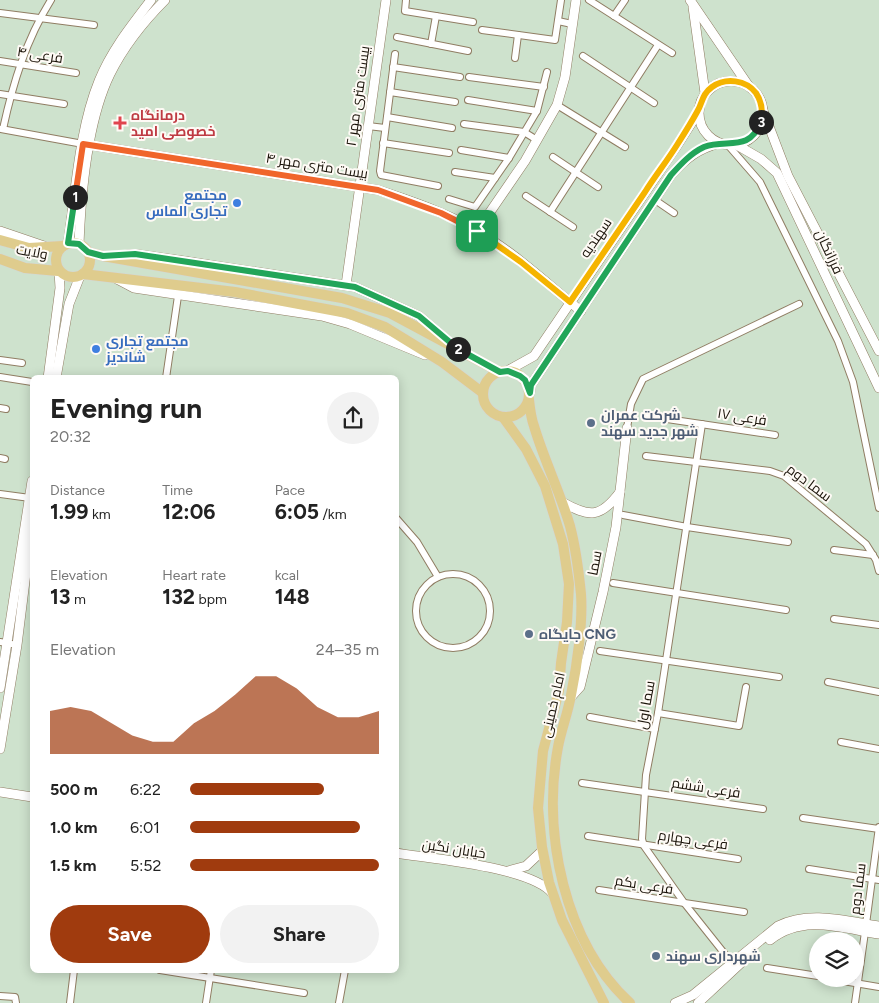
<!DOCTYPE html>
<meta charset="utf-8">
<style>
body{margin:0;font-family:Figtree,Cairo,sans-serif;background:#f2f2f2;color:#222;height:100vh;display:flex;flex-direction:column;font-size:19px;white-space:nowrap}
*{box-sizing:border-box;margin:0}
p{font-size:16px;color:#767676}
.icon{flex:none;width:28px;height:28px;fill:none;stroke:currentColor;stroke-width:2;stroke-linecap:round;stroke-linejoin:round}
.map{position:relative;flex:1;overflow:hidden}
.drawer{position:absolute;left:30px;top:375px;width:369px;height:598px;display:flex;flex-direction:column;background:#fff;border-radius:8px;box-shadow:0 2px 12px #0003}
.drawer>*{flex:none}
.buttons{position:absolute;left:809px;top:932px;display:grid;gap:10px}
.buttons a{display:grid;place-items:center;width:55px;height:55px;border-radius:50%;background:#fff;box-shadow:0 2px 12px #0003;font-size:25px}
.pin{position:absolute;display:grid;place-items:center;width:42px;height:42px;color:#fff;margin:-21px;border-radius:10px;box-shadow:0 2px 8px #0006}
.km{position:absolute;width:25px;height:25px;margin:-12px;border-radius:50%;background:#222;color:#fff;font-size:14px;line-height:25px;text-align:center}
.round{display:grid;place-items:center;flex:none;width:52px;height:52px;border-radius:26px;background:#f2f2f2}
.overview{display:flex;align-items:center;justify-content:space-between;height:85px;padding:0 20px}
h1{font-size:28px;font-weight:700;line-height:38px}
.metrics{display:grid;grid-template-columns:repeat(3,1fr);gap:8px;height:85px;padding:5px 20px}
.metrics div{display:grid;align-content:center}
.metrics b{font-size:21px;font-weight:700}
.metrics small{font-size:14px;font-weight:400}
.metrics p{font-size:14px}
.chart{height:140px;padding:10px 20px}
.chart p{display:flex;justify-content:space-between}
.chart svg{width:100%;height:90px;margin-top:5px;fill:#a03b0e;opacity:.7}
.primary-button{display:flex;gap:10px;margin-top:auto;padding:10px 20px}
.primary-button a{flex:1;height:58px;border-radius:30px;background:#a03b0e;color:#fff;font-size:20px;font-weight:700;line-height:58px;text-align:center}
.primary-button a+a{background:#f2f2f2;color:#222}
ul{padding:0 20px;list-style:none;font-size:16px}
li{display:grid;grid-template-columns:80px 60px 1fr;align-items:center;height:38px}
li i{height:12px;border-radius:6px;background:#a03b0e}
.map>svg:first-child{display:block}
</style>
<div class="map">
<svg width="879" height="1003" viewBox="0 0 879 1003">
<rect width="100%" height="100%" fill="#fefaf5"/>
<path fill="#cee2cd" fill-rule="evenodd" d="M0,0H879V1003H0ZM32,378H396V970H32ZM818,941H855V979H818Z"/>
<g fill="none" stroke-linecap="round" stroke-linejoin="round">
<g stroke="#907d63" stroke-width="8">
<g id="street">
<polyline points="406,0 405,11 473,22"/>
<polyline points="589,0 672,53"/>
<polyline points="0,13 94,25"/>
<polyline points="614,16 625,0"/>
<polyline points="558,21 572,24"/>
<polyline points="482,30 555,40 561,0"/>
<polyline points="397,37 468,51"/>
<polyline points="431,44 436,16"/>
<polyline points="395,54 380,171 381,175 438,186"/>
<polyline points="583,56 654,103"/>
<polyline points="515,58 518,35"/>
<polyline points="0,61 76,73"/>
<polyline points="393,67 460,77"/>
<polyline points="469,77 544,87"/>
<polyline points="390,92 455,102"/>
<polyline points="0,94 64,104"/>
<polyline points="468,100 537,111"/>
<polyline points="557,105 625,147"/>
<polyline points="387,117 452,128"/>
<polyline points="464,124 524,132 537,140"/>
<polyline points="368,126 385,128"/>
<polyline points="1,129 83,144"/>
<path d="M3,129C13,83 26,40 51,0"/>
<polyline points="383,143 449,153"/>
<polyline points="727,144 760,182 838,341 853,382 879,508"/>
<polyline points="461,150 509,158"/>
<polyline points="553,157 598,187"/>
<polyline points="455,172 495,178"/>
<polyline points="526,196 573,227"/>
<polyline points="449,199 475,207 509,158 537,111 547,72"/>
<polyline points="655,200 674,213"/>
<polyline points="550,212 658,45"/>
<polyline points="0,360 22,363"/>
<polyline points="0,377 32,382"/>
<polyline points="166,378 178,296"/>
<polyline points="0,408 6,409"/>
<polyline points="647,416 775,435"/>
<polyline points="702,424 658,713 646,775 642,839 644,846 685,904 732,963"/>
<polyline points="627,428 631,404 643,379 799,304"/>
<polyline points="646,456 770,471 784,476 866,544 876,560 879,571"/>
<polyline points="0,458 5,459"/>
<polyline points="0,494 30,498"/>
<polyline points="623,515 687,527 788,542"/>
<polyline points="396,518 417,542 438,577"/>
<polyline points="834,550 873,555"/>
<circle cx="453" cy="611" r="37"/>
<polyline points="613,583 786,610"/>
<polyline points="834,619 879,625"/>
<polyline points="0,642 17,645"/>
<polyline points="600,651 779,677"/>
<polyline points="828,682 879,692"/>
<polyline points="658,713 739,726 746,687"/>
<polyline points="590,717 655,729"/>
<polyline points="841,742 879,749"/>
<polyline points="582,783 763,809"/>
<polyline points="803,818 879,829"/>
<polyline points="588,836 738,859"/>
<polyline points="809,869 879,880"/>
<polyline points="599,890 744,912"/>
<polyline points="866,924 879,827"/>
<polyline points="767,968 818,976"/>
<polyline points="160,970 304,993"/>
<polyline points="831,979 879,987"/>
<polyline points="0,996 15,997 16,1003"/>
<polyline points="70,1003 74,970"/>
<polyline points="206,1003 211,970"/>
<polyline points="339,1003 345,970"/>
<polyline points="855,1003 865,932"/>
</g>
</g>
<g stroke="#907d63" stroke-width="10">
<g id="secondary">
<polyline points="690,0 748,85"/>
<polyline points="693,7 705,93"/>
<circle cx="731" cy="113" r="32"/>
<polyline points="762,108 788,176 879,351"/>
<path d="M83,144L378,190C411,201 447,213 477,231C515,253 547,284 581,311"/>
<polyline points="735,144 761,159 777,173 879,388"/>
<polyline points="0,231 44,246"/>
<polyline points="477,231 525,161 557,105 565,77 576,0"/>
<path d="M68,243C76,191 79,130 99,81C111,51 131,26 151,0"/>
<path d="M79,244C81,193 87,121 110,74C123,48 144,21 165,0"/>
<polyline points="116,256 135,254 184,261 355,287 419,316 448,341"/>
<polyline points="117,279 134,288 322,316 350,324 425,355"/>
<polyline points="346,285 386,0"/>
<polyline points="507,371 534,356 676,147 699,111"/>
<polyline points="48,378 60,288 59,271"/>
<polyline points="56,378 69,304 80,276"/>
<path d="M530,393L531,385L671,175C686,158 698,149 720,143"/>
<path d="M562,502C589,517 600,519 620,492"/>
<polyline points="0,688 32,481"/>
<polyline points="571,697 580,687 603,592 616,527 627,428"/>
<polyline points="0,749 17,645 32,525"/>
<polyline points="0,792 32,797"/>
<path d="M396,853C432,859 532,867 553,894"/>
<polyline points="508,871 526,866 542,851"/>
<path d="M770,940C803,914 841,928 879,934"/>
<path d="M675,1003L693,995L778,926C809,910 846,921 879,926"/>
<polyline points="698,1003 742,962"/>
</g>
</g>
<g stroke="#d6d4d3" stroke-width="11">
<g id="primary">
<polyline points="0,240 29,248 63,246"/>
<circle cx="73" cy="260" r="17"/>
<polyline points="88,252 103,256 342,298 390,313 500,372"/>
<polyline points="0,259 25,268 58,271"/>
<polyline points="83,274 235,292 347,313 385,327 442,362 483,393"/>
<circle cx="506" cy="394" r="23"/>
<path d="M529,400C530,409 531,418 534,426C544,460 560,492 570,526C575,545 579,574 581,594C583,623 577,666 571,695C568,713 561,730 558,747C542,833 564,942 630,1003"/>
<polyline points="503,417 526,449 545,486 563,544 569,584 567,622 561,663 559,691 543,751 538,808 542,847 549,882 562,920 604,1003"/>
</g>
</g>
<use href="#street" stroke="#fff" stroke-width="6"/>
<use href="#secondary" stroke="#fff" stroke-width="9"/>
<use href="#primary" stroke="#dfcc8d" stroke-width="10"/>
</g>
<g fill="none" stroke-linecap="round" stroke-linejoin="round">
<g stroke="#fff" stroke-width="10">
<polyline id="split-1" points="75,197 83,144 378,190 441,213 477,231"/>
</g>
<g stroke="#fff" stroke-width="10">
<polyline id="split-2" points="75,197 68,243 79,244 88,252 103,256 135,254 355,287 419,316 458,349"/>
</g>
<g stroke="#fff" stroke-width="10">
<path id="split-3" d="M458,349L500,372L508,371L520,376L525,380L530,393L531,385L671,175C681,164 691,153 704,147C726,138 749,153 761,122"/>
</g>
<g stroke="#fff" stroke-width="10">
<path id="split-4" d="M477,231L521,262L570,302C595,265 620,229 645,192C655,176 667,161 677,145C684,134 691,123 697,112C703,103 701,95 712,87C726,77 746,80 756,93C762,102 763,112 761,122"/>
</g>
<use href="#split-1" stroke="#f0652b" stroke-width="6"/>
<use href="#split-2" stroke="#22a559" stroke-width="6"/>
<use href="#split-3" stroke="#22a559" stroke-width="6"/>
<use href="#split-4" stroke="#f5b400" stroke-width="6"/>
</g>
<path fill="#e0444e" stroke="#fefaf5" stroke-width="2" d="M117.5 115.5h5v5h5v5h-5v5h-5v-5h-5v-5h5z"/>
<g fill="#3f7fe0" stroke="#fefaf5" stroke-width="2">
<circle cx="237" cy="203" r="5"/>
<circle cx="96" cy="349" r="5"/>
</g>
<g fill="#5c6f8a" stroke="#fefaf5" stroke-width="2">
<circle cx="591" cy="423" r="5"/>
<circle cx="529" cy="634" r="5"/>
<circle cx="656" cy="956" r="5"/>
</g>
<g text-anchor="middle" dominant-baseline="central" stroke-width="4" stroke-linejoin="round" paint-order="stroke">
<g font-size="14" fill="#191208" stroke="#fefaf5">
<text transform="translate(40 55) rotate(9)">فرعی ۴</text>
<text transform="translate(358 96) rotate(-82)">بیست متری مهر ۲</text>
<text transform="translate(317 166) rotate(9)">بیست متری مهر ۴</text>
<text transform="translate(596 238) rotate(-56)">سهندیه</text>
<text transform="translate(32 252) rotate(11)">ولایت</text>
<text transform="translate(829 252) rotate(65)">فرزانگان</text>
<text transform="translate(742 417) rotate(9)">فرعی ۱۷</text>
<text transform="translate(809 483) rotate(37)">سما دوم</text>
<text transform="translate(595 563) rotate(-79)">سما</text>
<text transform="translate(553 705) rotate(-77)">امام خمینی</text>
<text transform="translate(646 705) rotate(-80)">سما اول</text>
<text transform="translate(706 788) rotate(9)">فرعی ششم</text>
<text transform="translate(693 840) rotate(8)">فرعی چهارم</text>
<text transform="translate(454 849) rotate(9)">خیابان نگین</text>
<text transform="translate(644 885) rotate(9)">فرعی یکم</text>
<text transform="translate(858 889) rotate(-83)">سما دوم</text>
</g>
<g font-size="14" font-weight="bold" fill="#be3a42" stroke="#fefaf5" text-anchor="start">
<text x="131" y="115">درمانگاه<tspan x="131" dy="16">خصوصی امید</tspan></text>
</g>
<g font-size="14" font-weight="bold" fill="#366cbe" stroke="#fefaf5" text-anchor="end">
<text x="227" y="195">مجتمع<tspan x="227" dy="16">تجاری الماس</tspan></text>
<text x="106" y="341" text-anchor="start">مجتمع تجاری<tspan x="106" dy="16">شاندیز</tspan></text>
</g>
<g font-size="14" font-weight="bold" fill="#4e5e75" stroke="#fefaf5" text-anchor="start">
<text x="601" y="415">شرکت عمران<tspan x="601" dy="16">شهر جدید سهند</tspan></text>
<text x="539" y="634">جایگاه CNG</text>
<text x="666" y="956">شهرداری سهند</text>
</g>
</g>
</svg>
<div class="buttons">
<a><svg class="icon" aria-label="layers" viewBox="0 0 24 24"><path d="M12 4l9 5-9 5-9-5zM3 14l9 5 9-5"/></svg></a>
</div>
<div class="pin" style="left:477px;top:231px;background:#1e9e55"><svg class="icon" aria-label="arrive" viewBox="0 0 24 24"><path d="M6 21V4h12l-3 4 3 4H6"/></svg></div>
<b class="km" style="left:75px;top:197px">1</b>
<b class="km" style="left:458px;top:349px">2</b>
<b class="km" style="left:761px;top:122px">3</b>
<section class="drawer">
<div class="overview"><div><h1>Evening run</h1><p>20:32</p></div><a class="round"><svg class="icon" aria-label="share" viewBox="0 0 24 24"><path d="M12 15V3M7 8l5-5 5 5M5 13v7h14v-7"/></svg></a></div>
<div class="metrics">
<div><p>Distance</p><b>1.99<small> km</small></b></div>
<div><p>Time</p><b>12:06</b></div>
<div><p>Pace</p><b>6:05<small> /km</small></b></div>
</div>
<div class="metrics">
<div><p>Elevation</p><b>13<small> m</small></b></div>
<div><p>Heart rate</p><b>132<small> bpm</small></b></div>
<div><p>kcal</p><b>148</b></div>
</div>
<div class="chart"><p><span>Elevation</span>24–35 m</p>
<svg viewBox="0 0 160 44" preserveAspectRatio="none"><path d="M0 44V23L10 21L20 23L30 29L40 35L50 38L60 38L70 29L80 23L90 15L100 6L110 6L120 12L130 21L140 26L150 26L160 23V44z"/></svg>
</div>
<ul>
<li><b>500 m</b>6:22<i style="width:71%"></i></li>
<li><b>1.0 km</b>6:01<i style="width:90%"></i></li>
<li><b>1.5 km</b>5:52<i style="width:100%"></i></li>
</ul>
<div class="primary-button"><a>Save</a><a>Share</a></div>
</section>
</div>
